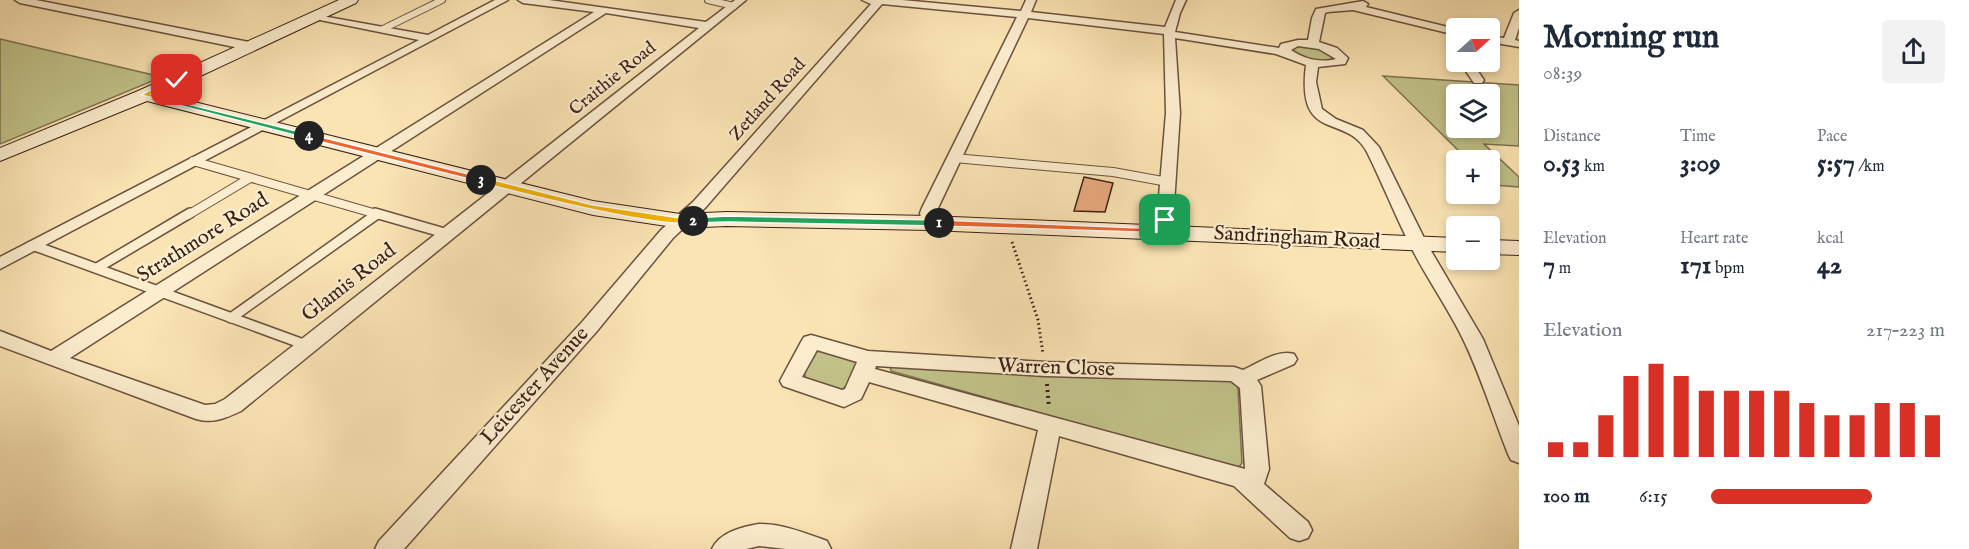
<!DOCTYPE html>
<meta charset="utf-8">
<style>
body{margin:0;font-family:"IM FELL English",serif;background:#f2f2f3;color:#1f2937;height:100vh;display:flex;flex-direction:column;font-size:22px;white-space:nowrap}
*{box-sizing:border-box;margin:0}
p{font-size:20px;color:#747a83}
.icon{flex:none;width:33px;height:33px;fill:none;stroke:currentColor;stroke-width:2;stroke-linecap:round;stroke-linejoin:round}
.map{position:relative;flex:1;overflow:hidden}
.side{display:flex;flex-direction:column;background:#fff;width:450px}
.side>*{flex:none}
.needle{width:39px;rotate:69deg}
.buttons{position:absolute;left:1446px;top:18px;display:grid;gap:12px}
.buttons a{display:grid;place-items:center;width:54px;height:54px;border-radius:6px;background:#fff;box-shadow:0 3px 9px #0003;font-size:30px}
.pin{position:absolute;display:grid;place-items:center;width:51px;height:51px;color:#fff;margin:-26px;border-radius:12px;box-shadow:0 3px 9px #0006}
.km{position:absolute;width:30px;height:30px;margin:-15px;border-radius:50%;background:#222;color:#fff;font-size:16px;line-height:30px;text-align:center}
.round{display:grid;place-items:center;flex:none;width:63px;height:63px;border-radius:6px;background:#f2f2f3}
.head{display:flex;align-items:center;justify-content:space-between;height:102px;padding:0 24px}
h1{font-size:33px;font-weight:700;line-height:45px}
.stats{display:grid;grid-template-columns:repeat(3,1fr);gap:9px;height:102px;padding:6px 24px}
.stats div{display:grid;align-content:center}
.stats b{font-size:26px;font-weight:700}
.stats small{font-size:16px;font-weight:400}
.stats p{font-size:16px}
.chart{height:168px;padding:12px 24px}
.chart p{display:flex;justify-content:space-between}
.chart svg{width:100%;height:108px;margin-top:6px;stroke:#d93025;stroke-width:6}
ul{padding:0 24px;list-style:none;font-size:20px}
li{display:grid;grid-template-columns:96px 72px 1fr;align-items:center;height:45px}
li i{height:15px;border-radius:8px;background:#d93025}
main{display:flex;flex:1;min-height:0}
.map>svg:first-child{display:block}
</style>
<main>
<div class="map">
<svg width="1519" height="549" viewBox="0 0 1519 549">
<rect width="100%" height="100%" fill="#fbe4b4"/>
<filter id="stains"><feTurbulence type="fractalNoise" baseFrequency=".00333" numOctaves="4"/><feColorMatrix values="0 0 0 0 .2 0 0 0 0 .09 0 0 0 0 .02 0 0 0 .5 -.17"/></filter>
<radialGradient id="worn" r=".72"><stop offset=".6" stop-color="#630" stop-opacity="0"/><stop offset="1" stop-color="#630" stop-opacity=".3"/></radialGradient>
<g fill="#c2c38a" stroke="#7e7250" stroke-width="1.5" fill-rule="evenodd">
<polygon points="0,39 162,77 0,144"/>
<path d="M1300,45L1321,48L1336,58C1322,66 1305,58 1292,52L1293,47Z"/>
<path d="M1383,76L1519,85V146L1484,144L1519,177V187L1493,185L1490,182V160H1468ZM1456,94H1490V128H1456Z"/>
<polygon points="823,351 856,359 859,363 846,386 841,391 806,380 804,371 814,352"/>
<polygon points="890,367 1227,378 1236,382 1238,389 1242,463 1239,467 1231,466 891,371"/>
</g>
<polygon fill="#eaaa7f" stroke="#3b2017" stroke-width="1.5" points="1084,177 1113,183 1105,212 1074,211"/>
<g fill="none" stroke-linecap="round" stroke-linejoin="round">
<g stroke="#6b513e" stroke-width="8">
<g id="lane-far2">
<polyline points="708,0 734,6"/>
<polyline points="383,29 442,0"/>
</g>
</g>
<g stroke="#6b513e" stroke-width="10">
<g id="lane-far1">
<polyline points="954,158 1113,172 1168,182"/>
<polyline points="193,161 380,215"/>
<polyline points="188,215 250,178"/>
</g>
</g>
<g stroke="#6b513e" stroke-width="12">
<g id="lane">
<polyline points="375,213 448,234"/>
<polyline points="35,246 306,345"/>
<polyline points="97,268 190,213"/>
<polyline points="231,318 377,214"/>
</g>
</g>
<g stroke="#6b513e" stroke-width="3">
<g id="street">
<polygon points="15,0 36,0 249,42 255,46 249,50 20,3"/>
<polygon points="495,0 508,0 0,269 0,257 419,40 315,19 311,18 311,14 428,35"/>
<path d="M518,0H549L706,22L735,0H746L241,411C226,418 213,424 196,419L0,346V331L51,351L594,12L523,3ZM606,13L699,28L225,399L215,404L205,405L70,358Z"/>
<path d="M862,0H902L1021,11L1026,0H1036L1031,12L1165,27L1176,0H1186L1180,13L1175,32L1279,48L1281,44L1298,40H1308L1312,18L1316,9L1363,1L1368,4L1366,7L1456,29V35L1353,10L1328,12L1325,13L1319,42L1337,48L1348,58L1345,64L1318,67L1316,82L1322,109L1336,119L1363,130L1379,147L1427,244L1483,339L1519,426V463L1511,460L1508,454C1493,416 1481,376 1463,339C1447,306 1425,276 1409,243C1394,213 1382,182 1367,152C1346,112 1296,145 1306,65L1276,54L1175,38L1180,113L1173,220L1178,231L1170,236L1164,235L1157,220L1166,113L1164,34L1028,18L938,208L936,213L938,223L930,228L922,223L920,213L922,208L1017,17L882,4L705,208L673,238L597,331L404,549H375L379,541L583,321L661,230L693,202L871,4ZM1298,46L1319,49L1336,59C1320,63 1304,59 1291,50Z"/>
<polygon points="1519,10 1519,28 1515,40 1519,41 1519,47 1490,42 1490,36 1504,38 1514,13"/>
<polygon points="1463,62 1475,62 1475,67 1484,80 1482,83 1474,83 1463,67"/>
<path d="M811,335L868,351L1046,362L1234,367L1243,370C1258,363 1278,349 1294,354L1297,359L1294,364L1257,380L1261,386L1269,469L1264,484L1308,522L1312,530L1308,538L1299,541L1290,538L1234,486L1059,436L1037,549H1011L1038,430L869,382L861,399L844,407L783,386L780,381L801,342L804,337ZM817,350L857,362L845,389L842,390L802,377ZM876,366L1046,376L1231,381L1240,388L1245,469L875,369Z"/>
<path d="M759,524C783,524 805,533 827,541L831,549H786L759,546L746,549H712C720,532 742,527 759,524Z"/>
</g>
</g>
<g stroke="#3b2017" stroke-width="2">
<g id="secondary">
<polygon points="339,0 358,0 356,3 162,94 593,201 680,214 727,212 930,216 1456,238 1456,252 930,230 727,226 680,228 593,215 147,101 0,161 0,148 138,91"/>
<polygon points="1490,240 1519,241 1519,255 1490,254"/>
</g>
</g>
<polyline stroke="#3b2017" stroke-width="3" stroke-dasharray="1.5 3" stroke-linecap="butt" points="1012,242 1038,320 1043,354"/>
<polyline stroke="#3b2017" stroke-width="4" stroke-dasharray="2 4" stroke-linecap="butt" points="1047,384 1049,408"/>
<use href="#lane-far2" stroke="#fcedce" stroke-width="6"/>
<use href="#lane-far1" stroke="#fcedce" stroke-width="8"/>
<use href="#lane" stroke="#fcedce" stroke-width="9"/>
<use href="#street" fill="#fcedce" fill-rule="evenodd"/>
<use href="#secondary" fill="#fcedce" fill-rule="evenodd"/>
</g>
<polygon fill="#f0652b" stroke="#fff" stroke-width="1.5" points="1162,218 1168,218 1175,231 1173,233 939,226 934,223 939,220 1164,229"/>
<polygon fill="#22a559" stroke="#fff" stroke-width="1.5" points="727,216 939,220 943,223 939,226 727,222 693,223 688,221 693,218"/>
<path fill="#f5b400" stroke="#fff" stroke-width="1.5" d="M481,177L593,205L680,218H693L697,221C677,234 510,190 478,182L477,180Z"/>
<polygon fill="#f0652b" stroke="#fff" stroke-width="1.5" points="309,134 484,178 486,180 481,182 306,138 305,136"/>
<polygon fill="#22a559" stroke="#fff" stroke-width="1.5" points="159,97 312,135 313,136 306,138 159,100"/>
<polygon fill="#f5b400" stroke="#fff" stroke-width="1.5" points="175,78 180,80 151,94 164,97 164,100 141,95"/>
<g text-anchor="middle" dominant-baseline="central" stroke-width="4.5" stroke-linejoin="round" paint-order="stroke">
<g font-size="18" fill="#3b2017" stroke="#fcedce">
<text transform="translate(613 79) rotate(-39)">Craithie Road</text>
<text transform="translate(768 100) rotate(-48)">Zetland Road</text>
</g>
<g font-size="21" fill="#3b2017" stroke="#fcedce">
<text transform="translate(203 238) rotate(-32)">Strathmore Road</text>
<text transform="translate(1297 238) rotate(3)">Sandringham Road</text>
<text transform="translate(349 283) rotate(-38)">Glamis Road</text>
<text transform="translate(1056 368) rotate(2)">Warren Close</text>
<text transform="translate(535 386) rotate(-48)">Leicester Avenue</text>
</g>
</g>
<rect width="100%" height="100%" filter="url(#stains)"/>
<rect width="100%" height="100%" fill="url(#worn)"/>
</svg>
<div class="buttons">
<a><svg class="needle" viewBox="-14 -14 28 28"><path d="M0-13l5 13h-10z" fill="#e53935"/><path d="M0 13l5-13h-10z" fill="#747a83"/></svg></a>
<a><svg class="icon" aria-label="layers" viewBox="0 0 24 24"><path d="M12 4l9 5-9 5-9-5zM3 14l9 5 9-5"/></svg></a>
<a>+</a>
<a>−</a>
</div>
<div class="pin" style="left:1165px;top:220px;background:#1e9e55"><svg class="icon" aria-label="arrive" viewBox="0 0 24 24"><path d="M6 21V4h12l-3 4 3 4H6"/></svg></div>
<div class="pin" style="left:177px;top:80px;background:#d93025"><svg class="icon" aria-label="check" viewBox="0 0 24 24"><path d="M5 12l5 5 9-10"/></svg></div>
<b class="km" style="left:939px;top:223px">1</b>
<b class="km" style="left:693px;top:221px">2</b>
<b class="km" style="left:481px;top:180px">3</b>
<b class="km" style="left:309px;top:136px">4</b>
</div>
<section class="side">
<div class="head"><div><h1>Morning run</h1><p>08:39</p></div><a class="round"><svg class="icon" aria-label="share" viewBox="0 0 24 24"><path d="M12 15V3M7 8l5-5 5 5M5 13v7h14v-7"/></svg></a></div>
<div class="stats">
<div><p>Distance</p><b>0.53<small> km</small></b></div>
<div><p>Time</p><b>3:09</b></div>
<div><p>Pace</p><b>5:57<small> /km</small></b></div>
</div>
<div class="stats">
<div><p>Elevation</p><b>7<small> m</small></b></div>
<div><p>Heart rate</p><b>171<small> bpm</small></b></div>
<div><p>kcal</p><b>42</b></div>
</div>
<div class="chart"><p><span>Elevation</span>217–223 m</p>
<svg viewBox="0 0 160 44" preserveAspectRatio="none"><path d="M5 44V38M15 44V38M25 44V27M35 44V11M45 44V6M55 44V11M65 44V17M75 44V17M85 44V17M95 44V17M105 44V22M115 44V27M125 44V27M135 44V22M145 44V22M155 44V27"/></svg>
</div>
<ul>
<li><b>100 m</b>6:15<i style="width:69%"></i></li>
</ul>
</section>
</main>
